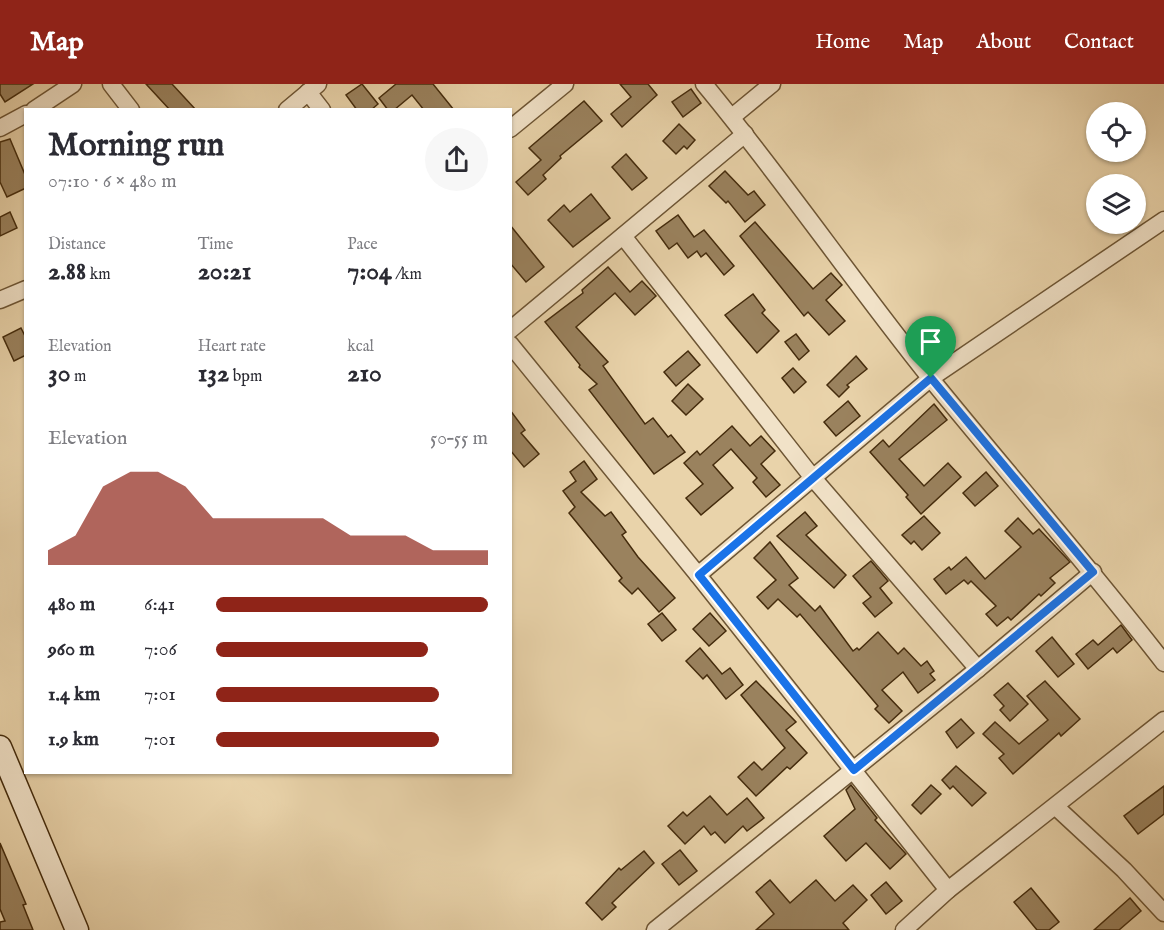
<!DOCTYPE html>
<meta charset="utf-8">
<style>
body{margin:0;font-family:"IM FELL English",serif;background:#f7f7f7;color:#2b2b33;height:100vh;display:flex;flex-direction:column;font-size:22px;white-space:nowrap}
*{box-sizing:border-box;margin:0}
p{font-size:20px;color:#7c7c81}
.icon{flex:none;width:33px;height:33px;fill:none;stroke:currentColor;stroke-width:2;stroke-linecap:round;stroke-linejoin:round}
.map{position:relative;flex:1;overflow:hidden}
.sheet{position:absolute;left:24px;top:24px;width:488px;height:666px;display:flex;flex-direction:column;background:#fff;border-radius:0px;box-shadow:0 2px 4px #0004}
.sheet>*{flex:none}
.fabs{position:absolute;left:1086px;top:18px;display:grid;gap:12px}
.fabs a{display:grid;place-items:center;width:60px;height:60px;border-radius:50%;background:#fff;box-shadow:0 2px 4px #0004;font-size:30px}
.pin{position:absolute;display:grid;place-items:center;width:51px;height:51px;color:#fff;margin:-62px -26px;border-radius:50% 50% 50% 0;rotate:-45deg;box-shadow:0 0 6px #0007}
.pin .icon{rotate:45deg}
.round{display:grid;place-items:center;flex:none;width:63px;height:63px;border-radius:32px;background:#f7f7f7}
.head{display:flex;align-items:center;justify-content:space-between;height:102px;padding:0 24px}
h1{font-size:33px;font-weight:700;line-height:45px}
.metrics{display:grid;grid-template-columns:repeat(3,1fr);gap:9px;height:102px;padding:6px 24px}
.metrics div{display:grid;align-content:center}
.metrics b{font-size:26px;font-weight:700}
.metrics small{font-size:16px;font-weight:400}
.metrics p{font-size:16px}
.chart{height:168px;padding:12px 24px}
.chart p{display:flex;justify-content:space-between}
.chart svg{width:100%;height:108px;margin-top:6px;fill:#8f2418;opacity:.7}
ul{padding:0 24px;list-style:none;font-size:20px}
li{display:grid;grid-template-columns:96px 72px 1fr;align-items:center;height:45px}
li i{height:15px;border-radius:8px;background:#8f2418}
header{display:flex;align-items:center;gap:36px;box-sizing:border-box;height:84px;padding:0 30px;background:#8f2418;color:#fff}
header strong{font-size:28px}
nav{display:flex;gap:33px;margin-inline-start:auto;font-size:21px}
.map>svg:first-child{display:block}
</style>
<header>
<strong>Map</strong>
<nav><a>Home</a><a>Map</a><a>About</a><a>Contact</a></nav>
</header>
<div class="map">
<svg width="1164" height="846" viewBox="0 0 1164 846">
<rect width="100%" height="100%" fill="#e9d3aa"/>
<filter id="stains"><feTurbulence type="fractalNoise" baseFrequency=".00333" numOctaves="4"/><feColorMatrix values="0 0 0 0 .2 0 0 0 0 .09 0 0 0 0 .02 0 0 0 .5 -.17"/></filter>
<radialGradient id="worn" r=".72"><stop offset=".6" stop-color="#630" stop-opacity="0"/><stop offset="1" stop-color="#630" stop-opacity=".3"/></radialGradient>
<g fill="#9a825e" stroke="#442b0c" stroke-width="1.5">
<polygon points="0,0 33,0 5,18 0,10"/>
<polygon points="146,0 172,0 196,26 170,26"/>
<polygon points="362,0 378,20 371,26 357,26 346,11"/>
<polygon points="396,0 433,0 454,26 424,26 412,11 394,26 388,26 379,14"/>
<polygon points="620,0 648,0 657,11 622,43 611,30 631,13"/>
<polygon points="691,5 701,19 683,33 672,18"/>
<polygon points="584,17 602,37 560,72 561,74 543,91 546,95 528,111 516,98 541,76 529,64"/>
<polygon points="679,40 695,56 687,65 684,62 676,70 663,57"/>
<polygon points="10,55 26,93 26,104 7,113 0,98 0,58"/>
<polygon points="626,70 647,94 632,106 612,83"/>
<polygon points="725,87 748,111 754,107 765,121 745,138 728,117 726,119 709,102"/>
<polygon points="591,110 610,134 573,163 548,136 564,121 570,128"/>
<polygon points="10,128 17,144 0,152 0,133"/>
<polygon points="678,131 694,153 704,146 734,182 724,191 706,169 701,173 697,167 688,174 677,159 669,165 656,147"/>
<polygon points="755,138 813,205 831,189 842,201 826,216 845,237 829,251 808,228 804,232 740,152"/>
<polygon points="510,141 544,183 526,198 510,179"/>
<polygon points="608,183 630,208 642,197 656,212 635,231 615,209 576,243 608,278 603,282 645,340 653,334 668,353 671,351 685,368 654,390 589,306 597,300 579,283 580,281 545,238 583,209 582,206"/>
<polygon points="753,210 765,226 762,229 779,247 757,269 725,231"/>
<polygon points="21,244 26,254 26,271 14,277 3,253"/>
<polygon points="796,250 809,267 799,276 785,258"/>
<polygon points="688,267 700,281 676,302 664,288"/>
<polygon points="856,272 867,285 847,301 849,303 839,313 827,301"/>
<polygon points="793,284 806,298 794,309 782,294"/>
<polygon points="688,300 703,315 686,331 672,317"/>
<polygon points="848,317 860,332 836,352 824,338"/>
<polygon points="934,320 947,336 899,375 924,402 948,379 961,393 921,430 906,413 908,411 870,368 883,356 889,363"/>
<polygon points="510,326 525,346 521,349 539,370 524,383 510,366"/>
<polygon points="732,342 750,362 761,352 775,367 761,380 780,401 766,413 753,398 757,394 731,365 713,381 733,404 701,431 686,414 703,400 684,379 697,367 700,371"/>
<polygon points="584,377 597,395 581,408 605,432 611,428 626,448 622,451 638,473 675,514 659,528 638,504 632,510 619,497 622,494 569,429 575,423 563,407 576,397 570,388"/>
<polygon points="986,388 998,402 975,422 963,409"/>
<polygon points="805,428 817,442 806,451 846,491 834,504 777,452"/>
<polygon points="924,432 940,449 922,466 914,457 911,460 902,451"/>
<polygon points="1018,434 1033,450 1039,445 1070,478 1050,494 1055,499 1041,512 1039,510 1011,536 1008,533 997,542 986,530 996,522 971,497 968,500 964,496 946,510 934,495 949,483 951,486 966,473 985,495 1021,463 1005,447"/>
<polygon points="770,458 798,494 789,501 815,527 820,522 853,567 857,564 859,566 878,548 898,570 904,564 921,582 927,577 934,587 930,590 935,596 918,609 903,588 882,606 902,627 889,639 875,625 878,622 800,530 797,533 778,515 768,525 757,513 776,496 754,474"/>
<polygon points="871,477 888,497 880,504 892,519 875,533 863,519 871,513 853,492"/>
<polygon points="662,529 676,546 662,557 648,540"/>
<polygon points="710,529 726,547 709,562 693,545"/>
<polygon points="1121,541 1132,556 1117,569 1113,564 1088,585 1076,570 1093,556 1098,561"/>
<polygon points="1052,553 1074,580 1058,593 1036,567"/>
<polygon points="700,564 722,590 730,584 743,601 726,615 707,591 703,595 686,577"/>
<polygon points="756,597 796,638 786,646 807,669 790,685 787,683 756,712 738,693 754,678 762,686 785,664 741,611"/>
<polygon points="1045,597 1080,635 1061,652 1059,649 1013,690 999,674 1004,670 983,650 995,638 1019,660 1048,636 1027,612"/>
<polygon points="1008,599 1028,620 1010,637 1000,626 1004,622 994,611"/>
<polygon points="961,635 974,649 957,664 946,648"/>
<polygon points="956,682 986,709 972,722 953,702 950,705 942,696"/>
<polygon points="851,701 877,734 875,736 906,770 890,785 866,759 846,777 824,752 855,725 846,706"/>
<polygon points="931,701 941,710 921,730 912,721"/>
<polygon points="1164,702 1164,730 1138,750 1124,732"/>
<polygon points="710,712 727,731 747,714 764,734 747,747 743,742 725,759 715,748 711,751 704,742 685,760 668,742 683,728 687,732"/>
<polygon points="0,759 26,820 23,821 33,846 0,846 0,838 5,837 0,825"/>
<polygon points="680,766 697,787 679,801 662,780"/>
<polygon points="644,767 654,779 612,819 616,823 602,836 586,819 619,784 621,786"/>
<polygon points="770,796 790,819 816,796 835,817 853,801 867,816 843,839 849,846 756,846 774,830 756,808"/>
<polygon points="886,798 902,817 886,830 871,811"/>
<polygon points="1031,804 1059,838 1049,846 1037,846 1014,818"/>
<polygon points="1130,814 1141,827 1119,846 1094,846"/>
</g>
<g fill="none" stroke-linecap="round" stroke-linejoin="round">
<g stroke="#6d5534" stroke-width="19">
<g id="street">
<polyline points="111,0 131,26"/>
<path d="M704,0C783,95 853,198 931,295C1008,390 1089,482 1164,579"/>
<polyline points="308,8 322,26"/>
<polyline points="34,26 73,0"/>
<polyline points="287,26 318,0"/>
<polyline points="732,33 772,0"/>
<polyline points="0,44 26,30"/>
<polyline points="510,45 565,0"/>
<polyline points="623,152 813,394 978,585"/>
<polyline points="0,216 26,205"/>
<polyline points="510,246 745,50"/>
<polyline points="510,260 698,491 948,806"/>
<polyline points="698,491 931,294 1164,136"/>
<polyline points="1056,723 1124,786 1164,829"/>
<polyline points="655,846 978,585 1093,488"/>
<polyline points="904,846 948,806 1164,636"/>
</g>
</g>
<g stroke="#442b0c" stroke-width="25">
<polyline id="secondary" points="0,663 77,846"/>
</g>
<use href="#street" stroke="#f1e2c8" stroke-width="16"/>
<use href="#secondary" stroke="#f1e2c8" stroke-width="22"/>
</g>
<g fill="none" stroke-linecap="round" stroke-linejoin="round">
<g stroke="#fff" stroke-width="12">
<polygon id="route" points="931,294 1093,488 854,686 699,491"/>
</g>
<use href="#route" stroke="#1a73e8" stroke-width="8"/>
</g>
<rect width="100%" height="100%" filter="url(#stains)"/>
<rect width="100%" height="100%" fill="url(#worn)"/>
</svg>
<div class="fabs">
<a><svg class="icon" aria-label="locate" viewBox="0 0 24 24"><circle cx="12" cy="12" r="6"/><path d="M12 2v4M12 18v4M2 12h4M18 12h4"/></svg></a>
<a><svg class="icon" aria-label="layers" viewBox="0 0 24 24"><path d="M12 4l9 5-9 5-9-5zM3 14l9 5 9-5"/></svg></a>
</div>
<div class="pin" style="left:931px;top:294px;background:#1e9e55"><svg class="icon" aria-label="arrive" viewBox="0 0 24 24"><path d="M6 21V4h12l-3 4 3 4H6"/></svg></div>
<section class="sheet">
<div class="head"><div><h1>Morning run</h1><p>07:10 · 6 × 480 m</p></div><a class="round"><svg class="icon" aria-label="share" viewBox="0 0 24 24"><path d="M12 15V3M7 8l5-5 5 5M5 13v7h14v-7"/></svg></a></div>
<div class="metrics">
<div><p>Distance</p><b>2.88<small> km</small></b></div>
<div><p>Time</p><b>20:21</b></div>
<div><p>Pace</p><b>7:04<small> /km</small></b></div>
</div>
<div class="metrics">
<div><p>Elevation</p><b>30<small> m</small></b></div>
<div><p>Heart rate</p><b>132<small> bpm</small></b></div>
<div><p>kcal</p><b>210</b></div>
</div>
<div class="chart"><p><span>Elevation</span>50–55 m</p>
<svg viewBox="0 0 160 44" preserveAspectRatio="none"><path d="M0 44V38L10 32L20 12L30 6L40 6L50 12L60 25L70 25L80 25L90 25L100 25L110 32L120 32L130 32L140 38L150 38L160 38V44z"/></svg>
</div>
<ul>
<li><b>480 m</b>6:41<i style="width:100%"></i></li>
<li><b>960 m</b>7:06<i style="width:78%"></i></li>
<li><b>1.4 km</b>7:01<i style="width:82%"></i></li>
<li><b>1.9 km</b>7:01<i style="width:82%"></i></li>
</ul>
</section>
</div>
